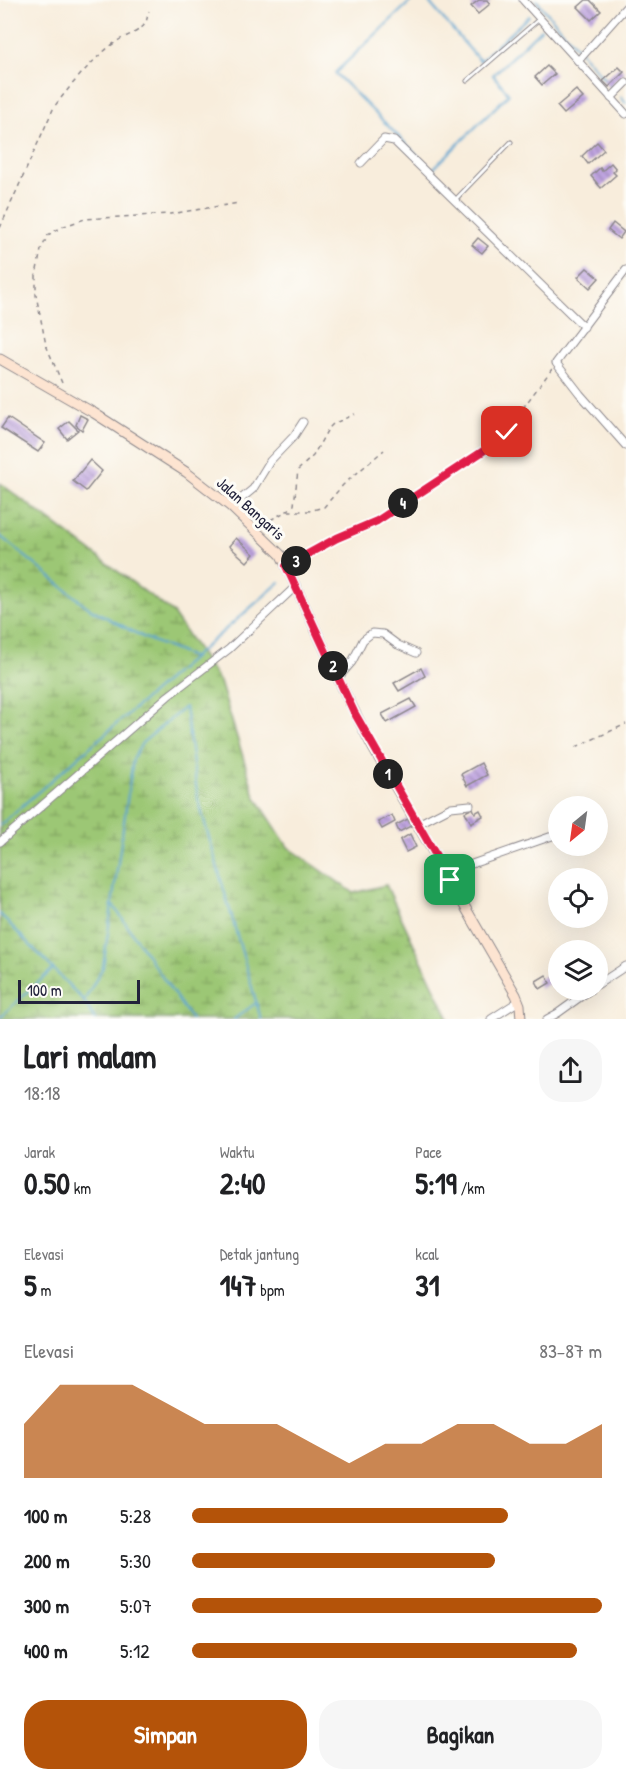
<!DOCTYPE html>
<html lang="id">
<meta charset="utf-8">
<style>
body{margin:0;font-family:"Patrick Hand",sans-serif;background:#f6f6f6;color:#202124;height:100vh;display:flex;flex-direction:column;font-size:22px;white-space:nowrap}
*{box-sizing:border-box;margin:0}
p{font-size:20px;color:#757577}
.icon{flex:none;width:33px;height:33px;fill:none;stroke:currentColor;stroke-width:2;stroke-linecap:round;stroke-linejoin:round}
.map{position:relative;height:1019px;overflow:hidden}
.details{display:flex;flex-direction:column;background:#fff;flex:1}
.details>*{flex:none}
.needle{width:39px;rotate:209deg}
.controls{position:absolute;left:548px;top:796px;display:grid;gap:12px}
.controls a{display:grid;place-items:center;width:60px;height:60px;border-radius:50%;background:#fff;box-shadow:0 6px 24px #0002;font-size:30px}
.scale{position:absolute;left:18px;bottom:15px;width:122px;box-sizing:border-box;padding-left:6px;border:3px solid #22223b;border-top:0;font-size:16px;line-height:21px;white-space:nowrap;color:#22223b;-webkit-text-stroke:4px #fdfcf7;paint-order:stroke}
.pin{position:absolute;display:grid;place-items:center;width:51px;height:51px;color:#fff;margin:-26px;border-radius:12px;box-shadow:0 3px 9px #0006}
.km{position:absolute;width:30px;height:30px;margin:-15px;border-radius:50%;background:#222;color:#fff;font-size:16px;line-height:30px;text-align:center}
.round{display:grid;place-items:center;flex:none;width:63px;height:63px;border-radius:24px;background:#f6f6f6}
.headline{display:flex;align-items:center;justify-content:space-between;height:102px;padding:0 24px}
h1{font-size:33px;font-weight:700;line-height:45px}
.stats{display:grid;grid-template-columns:repeat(3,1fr);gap:9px;height:102px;padding:6px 24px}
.stats div{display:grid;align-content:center}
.stats b{font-size:30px;font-weight:700}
.stats small{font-size:16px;font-weight:400}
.stats p{font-size:16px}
.chart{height:168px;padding:12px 24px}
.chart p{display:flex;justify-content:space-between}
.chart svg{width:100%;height:108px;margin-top:6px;fill:#b45309;opacity:.7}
.primary-button{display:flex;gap:12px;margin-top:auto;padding:12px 24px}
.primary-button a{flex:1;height:69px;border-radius:24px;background:#b45309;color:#fff;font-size:24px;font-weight:700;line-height:69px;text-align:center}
.primary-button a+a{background:#f6f6f6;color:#202124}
ul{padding:0 24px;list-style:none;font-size:20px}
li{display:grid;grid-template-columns:96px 72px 1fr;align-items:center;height:45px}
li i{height:15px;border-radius:8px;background:#b45309}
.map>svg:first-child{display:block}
</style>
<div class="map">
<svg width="626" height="1019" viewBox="0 0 626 1019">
<defs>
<pattern id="wetland-marsh" width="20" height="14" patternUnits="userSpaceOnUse" patternTransform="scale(1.5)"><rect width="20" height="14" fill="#9cc774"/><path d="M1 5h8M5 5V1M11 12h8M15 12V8" fill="none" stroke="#7fa160"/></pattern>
<pattern id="building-back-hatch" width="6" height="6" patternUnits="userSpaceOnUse" patternTransform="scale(1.5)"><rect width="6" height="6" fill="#bfa4e0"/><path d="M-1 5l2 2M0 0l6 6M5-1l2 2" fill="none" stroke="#9b85b7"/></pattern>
</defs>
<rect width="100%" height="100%" fill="#fdfcf7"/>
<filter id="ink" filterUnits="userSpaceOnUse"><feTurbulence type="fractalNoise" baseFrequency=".0167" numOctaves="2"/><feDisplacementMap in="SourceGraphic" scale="12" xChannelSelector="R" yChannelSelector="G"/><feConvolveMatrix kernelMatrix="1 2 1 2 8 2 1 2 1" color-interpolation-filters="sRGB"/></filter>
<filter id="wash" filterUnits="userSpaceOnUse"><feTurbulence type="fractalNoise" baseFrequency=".008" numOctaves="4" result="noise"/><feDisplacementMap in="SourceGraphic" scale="24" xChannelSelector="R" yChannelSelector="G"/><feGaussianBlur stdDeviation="1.35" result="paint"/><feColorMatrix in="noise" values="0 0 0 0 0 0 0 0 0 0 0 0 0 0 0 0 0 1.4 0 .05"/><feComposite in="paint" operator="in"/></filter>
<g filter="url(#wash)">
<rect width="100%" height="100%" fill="#f8eddc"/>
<polygon fill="url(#wetland-marsh)" stroke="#5f7458" stroke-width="1.5" points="0,483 172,612 220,682 255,796 288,847 354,893 386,885 449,1019 0,1019"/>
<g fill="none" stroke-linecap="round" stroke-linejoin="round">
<g stroke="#58a3d0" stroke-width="2">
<polyline points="412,0 335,73 432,170 509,94 493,75 541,29"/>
<polyline points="427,0 480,61 529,16"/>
<polyline points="536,0 612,88"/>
<polyline points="621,97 626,103"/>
<polyline points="0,536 89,608 145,638 194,658"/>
<polyline points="0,825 280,582"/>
<polyline points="113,905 191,1019"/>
<polyline points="0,914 84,1001"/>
<polyline points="0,1017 53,969"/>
<polyline points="95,1019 84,1001 103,967 133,759 142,743 185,707 198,799 261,1019"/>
<polyline points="234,1019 256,1003"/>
</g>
</g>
<g id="blocks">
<g fill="url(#building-back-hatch)">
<polygon points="479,0 487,0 490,4 478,14 471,6"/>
<polygon points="586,0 590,0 601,11 591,20 578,7"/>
<polygon points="547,66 555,74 542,85 535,77"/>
<polygon points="619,67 624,72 609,87 603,81"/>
<polygon points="576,90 583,98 564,114 557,106"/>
<polygon points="597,142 604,150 588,164 582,156"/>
<polygon points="611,163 616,169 613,172 616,175 601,188 591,176 600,168 602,171"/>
<polygon points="613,223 624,232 619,239 608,230"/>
<polygon points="478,238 488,246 482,253 472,245"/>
<polygon points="587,268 599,278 590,288 578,277"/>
<polygon points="80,415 88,419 82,430 76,425"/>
<polygon points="8,418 45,443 38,452 1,428"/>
<polygon points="69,421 78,430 67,439 59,429"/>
<polygon points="90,460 102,471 86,491 73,481"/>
<polygon points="236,538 254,554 247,562 229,546"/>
<polygon points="421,668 425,676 399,691 394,683"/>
<polygon points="411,699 416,707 387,723 382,714"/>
<polygon points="481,763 487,775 467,786 461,774"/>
<polygon points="473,808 475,813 480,810 483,816 471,823 465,812"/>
<polygon points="392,815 395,822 382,829 378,822"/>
<polygon points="408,819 411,826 399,832 396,825"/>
<polygon points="410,834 416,847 406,852 400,840"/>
<polygon points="546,975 550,983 540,989 536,981"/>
</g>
</g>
</g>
<g filter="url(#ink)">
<use href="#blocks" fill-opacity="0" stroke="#8d888c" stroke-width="1.5"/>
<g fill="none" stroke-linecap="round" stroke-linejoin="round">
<g stroke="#8d888c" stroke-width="5">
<g id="lane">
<polyline points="467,81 538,20"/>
<polyline points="455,200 511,142"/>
</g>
</g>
<g stroke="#8d888c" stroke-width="9">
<g id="street">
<polyline points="523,0 626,114"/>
<polyline points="578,61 626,7"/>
<polyline points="611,98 626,83"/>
<polyline points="361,163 384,139 394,141 584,327"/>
<polyline points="626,270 556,363 580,394 626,446"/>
<polyline points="231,507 253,489 270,461 294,436 303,422"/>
<polyline points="338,678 352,662 363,640 372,633 383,634 398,645 416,653"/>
<polyline points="418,824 451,807 470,805"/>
<polyline points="0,842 168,696 229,649 295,587"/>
<polyline points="450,880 469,865 558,834"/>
<polyline points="597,985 626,966"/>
<polyline points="491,1019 519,1001"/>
<polyline points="547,1019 558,1013 590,990"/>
</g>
</g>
<g stroke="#8d888c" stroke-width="11">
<polyline id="secondary" points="0,359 94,413 186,472 231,507 281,555 344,691 373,748 516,995 520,1005 521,1019"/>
</g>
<g stroke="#8d888c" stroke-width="1.5" stroke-dasharray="4.5 4.5" stroke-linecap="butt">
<path d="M0,228L54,107C69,87 96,55 116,42C124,36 135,34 141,28C147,24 147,17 149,11"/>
<polyline points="62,383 46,345 36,295 36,275 41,250 48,235 64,226 85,219 170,214 239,203"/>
<polyline points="288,511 309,511 324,507 343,485 384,450"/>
<polyline points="265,527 272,519 287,511 294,505 298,470 313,456 328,429 333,424 355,414"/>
<polyline points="294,562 337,538 377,521 499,440 552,369"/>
<polyline points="576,747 626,724"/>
</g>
<use href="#lane" stroke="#fff" stroke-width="3"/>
<use href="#street" stroke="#fff" stroke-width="7"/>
<use href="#secondary" stroke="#fde4d1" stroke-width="9"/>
</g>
</g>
<g fill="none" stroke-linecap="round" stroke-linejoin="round" filter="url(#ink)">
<g stroke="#fff" stroke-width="12">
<polyline id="route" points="450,880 354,712 286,566 337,538 377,521 500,440 507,432"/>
</g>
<use href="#route" stroke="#e11d48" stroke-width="8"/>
</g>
<g text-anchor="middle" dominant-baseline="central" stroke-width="6" stroke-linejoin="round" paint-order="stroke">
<g font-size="16" fill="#22223b" stroke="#fdfcf7">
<text transform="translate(251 508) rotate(42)">Jalan Bangaris</text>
</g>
</g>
</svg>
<div class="controls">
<a><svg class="needle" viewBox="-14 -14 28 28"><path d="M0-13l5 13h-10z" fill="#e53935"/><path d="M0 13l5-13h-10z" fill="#757577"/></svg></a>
<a><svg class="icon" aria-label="locate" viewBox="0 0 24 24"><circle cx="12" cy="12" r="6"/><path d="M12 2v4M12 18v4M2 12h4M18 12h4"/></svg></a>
<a><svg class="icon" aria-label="layers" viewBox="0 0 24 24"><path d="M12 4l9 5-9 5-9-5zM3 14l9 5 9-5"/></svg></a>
</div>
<div class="scale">100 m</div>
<div class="pin" style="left:450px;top:880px;background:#1e9e55"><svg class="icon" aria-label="arrive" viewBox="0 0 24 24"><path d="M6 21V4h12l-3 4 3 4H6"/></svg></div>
<div class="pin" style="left:507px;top:432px;background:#d93025"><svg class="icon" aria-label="check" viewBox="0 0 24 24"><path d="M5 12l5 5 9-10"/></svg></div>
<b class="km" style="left:388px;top:774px">1</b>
<b class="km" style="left:333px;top:666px">2</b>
<b class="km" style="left:296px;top:561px">3</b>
<b class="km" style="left:403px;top:503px">4</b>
</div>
<section class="details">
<div class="headline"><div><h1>Lari malam</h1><p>18:18</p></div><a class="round"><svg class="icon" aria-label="share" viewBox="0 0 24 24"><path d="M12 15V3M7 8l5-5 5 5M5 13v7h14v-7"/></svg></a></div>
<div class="stats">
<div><p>Jarak</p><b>0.50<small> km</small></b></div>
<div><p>Waktu</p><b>2:40</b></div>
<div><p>Pace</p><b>5:19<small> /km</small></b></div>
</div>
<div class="stats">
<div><p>Elevasi</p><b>5<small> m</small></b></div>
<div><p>Detak jantung</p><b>147<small> bpm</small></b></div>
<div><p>kcal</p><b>31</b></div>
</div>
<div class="chart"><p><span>Elevasi</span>83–87 m</p>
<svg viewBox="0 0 160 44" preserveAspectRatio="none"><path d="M0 44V22L10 6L20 6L30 6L40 14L50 22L60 22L70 22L80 30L90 38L100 30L110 30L120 22L130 22L140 30L150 30L160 22V44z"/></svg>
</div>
<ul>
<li><b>100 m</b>5:28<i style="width:77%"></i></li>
<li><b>200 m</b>5:30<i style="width:74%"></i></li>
<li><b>300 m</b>5:07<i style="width:100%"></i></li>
<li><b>400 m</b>5:12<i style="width:94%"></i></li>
</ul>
<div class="primary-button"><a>Simpan</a><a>Bagikan</a></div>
</section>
